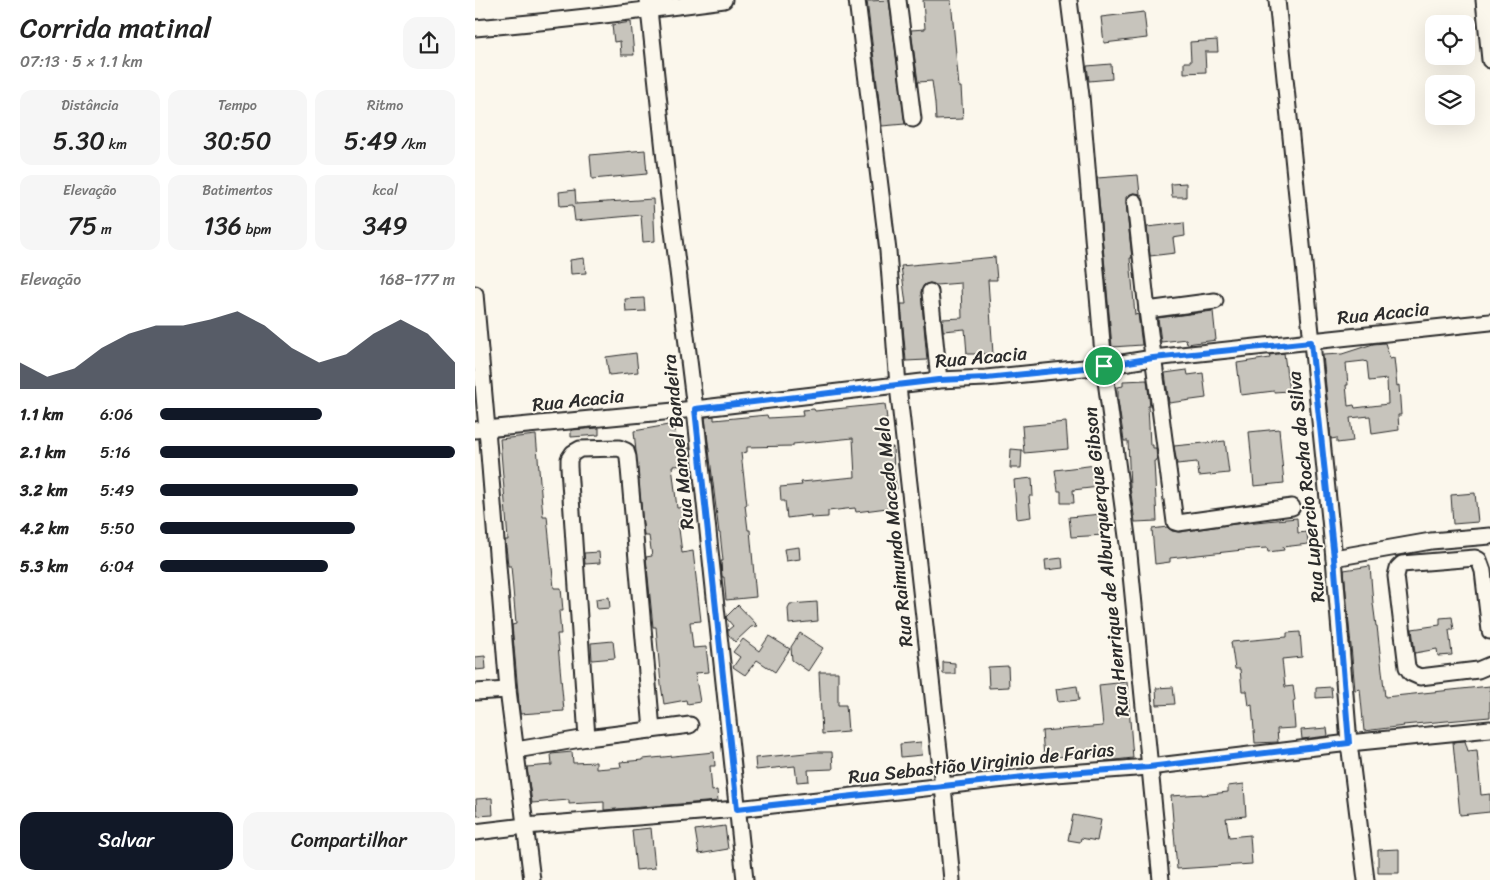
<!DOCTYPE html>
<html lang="pt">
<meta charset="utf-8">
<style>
body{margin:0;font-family:Sriracha,sans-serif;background:#f6f6f6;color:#222;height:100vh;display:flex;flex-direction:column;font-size:19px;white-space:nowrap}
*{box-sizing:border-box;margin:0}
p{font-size:16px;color:#767676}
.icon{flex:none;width:28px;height:28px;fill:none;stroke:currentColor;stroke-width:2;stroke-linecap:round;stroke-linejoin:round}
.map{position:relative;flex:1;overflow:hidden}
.side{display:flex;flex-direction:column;background:#fff;width:475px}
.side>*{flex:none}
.tools{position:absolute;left:950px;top:15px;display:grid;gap:10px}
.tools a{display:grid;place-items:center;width:50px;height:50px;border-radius:10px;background:#fff;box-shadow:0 5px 20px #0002;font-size:25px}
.pin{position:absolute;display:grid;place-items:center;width:42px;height:42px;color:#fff;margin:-21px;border:2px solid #fff;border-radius:50%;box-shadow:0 1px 5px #0007}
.round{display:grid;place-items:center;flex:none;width:52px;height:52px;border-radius:15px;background:#f6f6f6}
.overview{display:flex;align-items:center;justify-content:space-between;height:85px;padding:0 20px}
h1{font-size:28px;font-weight:600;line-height:38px}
.figures{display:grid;grid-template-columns:repeat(3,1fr);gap:8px;height:85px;padding:5px 20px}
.figures div{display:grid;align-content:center;border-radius:12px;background:#f6f6f6;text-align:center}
.figures b{font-size:25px;font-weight:600}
.figures small{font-size:14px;font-weight:400}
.figures p{font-size:14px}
.chart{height:140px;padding:10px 20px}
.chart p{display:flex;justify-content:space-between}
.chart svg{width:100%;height:90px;margin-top:5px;fill:#111827;opacity:.7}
.action{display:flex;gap:10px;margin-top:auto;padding:10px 20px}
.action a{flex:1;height:58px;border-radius:15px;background:#111827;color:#fff;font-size:20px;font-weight:600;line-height:58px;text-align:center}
.action a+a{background:#f6f6f6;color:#222}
ul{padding:0 20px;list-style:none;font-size:16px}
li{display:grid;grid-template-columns:80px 60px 1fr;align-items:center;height:38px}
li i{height:12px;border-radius:6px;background:#111827}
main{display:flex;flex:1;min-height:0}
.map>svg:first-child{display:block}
</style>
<main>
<section class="side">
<div class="overview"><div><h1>Corrida matinal</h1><p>07:13 · 5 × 1.1 km</p></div><a class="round"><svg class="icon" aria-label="share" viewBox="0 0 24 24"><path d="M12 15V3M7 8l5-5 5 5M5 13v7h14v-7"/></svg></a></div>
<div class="figures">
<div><p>Distância</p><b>5.30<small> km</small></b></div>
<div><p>Tempo</p><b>30:50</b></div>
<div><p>Ritmo</p><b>5:49<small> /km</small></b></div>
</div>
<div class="figures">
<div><p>Elevação</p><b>75<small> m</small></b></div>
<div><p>Batimentos</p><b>136<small> bpm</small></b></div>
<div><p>kcal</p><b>349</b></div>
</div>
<div class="chart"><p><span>Elevação</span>168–177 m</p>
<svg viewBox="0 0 160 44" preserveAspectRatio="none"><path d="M0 44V31L10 38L20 34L30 24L40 17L50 13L60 13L70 10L80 6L90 13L100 24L110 31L120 27L130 17L140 10L150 17L160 31V44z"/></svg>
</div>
<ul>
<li><b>1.1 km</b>6:06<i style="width:55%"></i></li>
<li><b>2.1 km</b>5:16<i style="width:100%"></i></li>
<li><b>3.2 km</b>5:49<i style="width:67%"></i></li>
<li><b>4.2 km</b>5:50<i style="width:66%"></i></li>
<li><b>5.3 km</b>6:04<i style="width:57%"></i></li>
</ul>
<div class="action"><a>Salvar</a><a>Compartilhar</a></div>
</section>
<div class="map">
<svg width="1015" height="880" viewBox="0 0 1015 880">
<rect width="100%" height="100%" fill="#fbf7ec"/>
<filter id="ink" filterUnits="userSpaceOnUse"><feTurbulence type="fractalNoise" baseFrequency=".02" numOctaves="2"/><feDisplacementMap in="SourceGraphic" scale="10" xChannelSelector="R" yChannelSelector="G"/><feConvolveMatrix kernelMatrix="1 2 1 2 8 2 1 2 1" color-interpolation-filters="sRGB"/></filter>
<g filter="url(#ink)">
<g fill="#c7c4bc" stroke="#2b2b2b" fill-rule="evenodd">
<polygon points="414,0 430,124 407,126 392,1"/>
<polygon points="448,0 476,0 484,87 486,87 488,119 461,120 460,103 457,81 443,82 436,30 450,29"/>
<polygon points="669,12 672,38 629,43 626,17"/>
<polygon points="156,22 159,55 146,55 145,41 139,42 137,25"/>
<polygon points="742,40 743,52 730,52 731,72 709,73 709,62 716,62 715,42"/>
<polygon points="636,64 637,79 614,81 612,66"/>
<polygon points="170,150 172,174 117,179 115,155"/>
<polygon points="663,175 665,194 658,193 651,197 651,203 657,258 655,258 660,315 663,314 667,345 637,347 622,178"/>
<polygon points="711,183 711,197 697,197 696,184"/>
<polygon points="100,190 101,204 178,199 180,241 168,242 166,215 100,221 98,205 85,206 84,192"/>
<polygon points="709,223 710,236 698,238 700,253 675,256 672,227"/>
<polygon points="520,257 522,280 513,280 518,354 492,354 490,329 468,331 467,319 487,318 486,283 461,285 455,283 449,285 446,292 452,360 431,361 426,304 431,304 426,266"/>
<polygon points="109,258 111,273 96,274 95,260"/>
<polygon points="169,298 170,311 151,312 150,299"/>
<polygon points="738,311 741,340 712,344 711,339 686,342 683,318"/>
<path d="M910,343L915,359L919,358L922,386L924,385L926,415H923L924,430L897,434L895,416L875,418L878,441L862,443V438L856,439L848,355L867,354L898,344ZM889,361L892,362L894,381L912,379L913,404L880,408L879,405L873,406L871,385H873L871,363Z"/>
<polygon points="161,353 163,372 134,375 131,357"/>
<polygon points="809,353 814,391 799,392 799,391 766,395 762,363 795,358 794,355"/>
<polygon points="712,370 713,375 728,373 731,398 694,403 690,373"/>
<polygon points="672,380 675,406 673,406 675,445 678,445 678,448 681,448 682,461 679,461 682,521 660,522 655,487 653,441 649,441 643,400 643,387 648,386 648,381"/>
<polygon points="410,404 412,419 407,420 411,448 418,447 419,473 422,489 418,489 420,507 381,512 380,508 353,511 353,517 336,518 336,515 312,518 310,501 306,501 305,487 327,485 326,482 380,477 378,438 318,444 318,446 272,447 272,452 266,453 272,505 270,505 273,530 275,530 281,597 251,600 249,577 247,577 246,561 248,561 245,533 244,533 230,417 239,416 239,420 292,415 293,418 328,416 327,410 339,409 340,411"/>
<polygon points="591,422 593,449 549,453 547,426"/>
<polygon points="199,424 203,448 215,448 216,465 197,466 202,508 213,507 215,520 203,521 207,553 218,551 226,621 215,622 218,648 231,647 234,672 220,673 225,702 212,704 211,700 189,704 186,685 181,627 178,627 171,557 177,556 174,536 169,536 159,431"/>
<polygon points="124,428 124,435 96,437 96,430"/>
<polygon points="804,429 809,483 779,486 774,432"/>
<polygon points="61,435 68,516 72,516 79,588 86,588 88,611 84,611 86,634 82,634 89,711 45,714 37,625 41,624 36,566 33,566 32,555 30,540 33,540 25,439"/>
<polygon points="750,441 754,473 724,476 722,462 702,464 699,446"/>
<polygon points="536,449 547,450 546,468 535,468"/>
<polygon points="621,465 624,487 598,490 599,503 586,503 586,491 583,491 580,470"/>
<polygon points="557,478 558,496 554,496 556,517 542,519 539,480"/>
<polygon points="1000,493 1003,522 978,524 976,495"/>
<polygon points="627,514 629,535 596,537 594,517"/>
<polygon points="822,518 823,533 832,532 833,544 808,547 809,550 793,552 792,548 777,549 695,558 695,562 680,564 677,529 692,527 697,531 704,532 760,524"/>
<polygon points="324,547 325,559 311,561 309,549"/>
<polygon points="124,552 125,563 110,564 109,553"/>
<polygon points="587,558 588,568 571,570 570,560"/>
<polygon points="895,566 898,603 901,626 902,626 910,697 1015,686 1015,717 928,725 929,726 889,731 885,689 880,690 869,570"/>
<polygon points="134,597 135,608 122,609 121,599"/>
<polygon points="342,602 343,621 314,624 313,608 315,604"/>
<polygon points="263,605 283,626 276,627 260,642 253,634 253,630 258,626 252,619 251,617"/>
<polygon points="977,617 979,630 974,630 977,655 963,656 962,649 940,653 937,629 965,625 965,618"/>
<polygon points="825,632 827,657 807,659 810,687 818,686 820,700 818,701 820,728 802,729 803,742 780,743 777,705 774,706 772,691 767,691 765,669 760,669 756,642 812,637 812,633"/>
<polygon points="325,633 348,648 333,671 317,660 316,647"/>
<polygon points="294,636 315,649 300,672 282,660 270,675 258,667 265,657 258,652 268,639 284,651"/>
<polygon points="138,641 140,658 117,660 116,643"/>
<polygon points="10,656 11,669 0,670 0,657"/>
<polygon points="468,662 480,663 480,674 468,674"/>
<polygon points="533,666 534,687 514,688 513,667"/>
<polygon points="344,672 363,672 363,705 371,705 373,732 347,734"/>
<polygon points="652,682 658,758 631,761 630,753 569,758 567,731 628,726 624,685"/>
<polygon points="602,686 604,700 583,702 581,689"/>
<polygon points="698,687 700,704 682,705 681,688"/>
<polygon points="856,687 857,697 841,698 841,688"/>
<polygon points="852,728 853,736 827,739 826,730"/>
<polygon points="990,741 993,751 1002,750 1006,795 1015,794 1015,812 985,815 978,742"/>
<polygon points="446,742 447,755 426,757 425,744"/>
<polygon points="97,752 98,763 121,762 121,769 146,767 145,762 168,760 168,759 239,752 240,766 235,766 237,791 242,790 243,801 129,810 129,802 94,804 94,800 57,803 52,767 77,765 76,754"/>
<polygon points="341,752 357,752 358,769 333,770 334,781 322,782 320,766 281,770 280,758"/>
<polygon points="769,784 771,816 751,818 754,837 775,835 777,864 702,869 696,796 727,794 727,795 753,792 753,786"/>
<polygon points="17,798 18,815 2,816 1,799"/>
<polygon points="598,815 626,820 622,841 606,838 605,842 593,840"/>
<polygon points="250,826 253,849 224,854 220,830"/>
<polygon points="176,828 180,868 161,870 157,830"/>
<polygon points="924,849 924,873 903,873 903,850"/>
</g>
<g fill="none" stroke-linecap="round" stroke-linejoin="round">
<g stroke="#2b2b2b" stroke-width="19">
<g id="street">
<polyline points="173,0 194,198 220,409 270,880"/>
<polyline points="382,0 413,251 423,386 468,786 477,880"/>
<polyline points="423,0 438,119"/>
<polyline points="594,0 606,96 629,366 653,544 686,880"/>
<polyline points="802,0 859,558 874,743 891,880"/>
<polyline points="1009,0 1015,60"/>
<path d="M0,28C83,21 166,11 249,0"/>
<polyline points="660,202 672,310 700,522 703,523 817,507"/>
<polyline points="455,292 464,380"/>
<polyline points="0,294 12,429 33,690 57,880"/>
<polyline points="672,310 740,301"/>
<polyline points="0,430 220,409 464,380 511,378 629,366 678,358 1015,322"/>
<polyline points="859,558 956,541 1015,536"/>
<polyline points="1015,631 1008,571 1004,560 1000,558 927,564 923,568 921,576 932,667 936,673 945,677 1003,670 1015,665"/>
<polyline points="0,692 33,690"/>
<polyline points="112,738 94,467 94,459 98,453 105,449 144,448 151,451 153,457 177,730"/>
<polyline points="41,750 112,738 215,725"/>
<polyline points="0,832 50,826 262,809 567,775 674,767 874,743 1015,729"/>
</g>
</g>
<use href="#street" stroke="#fbf7ec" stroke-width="15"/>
</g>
</g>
<g fill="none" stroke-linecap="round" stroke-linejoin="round" filter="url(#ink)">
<g stroke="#fff" stroke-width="10">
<polygon id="route" points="836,342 859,558 874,743 674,767 567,775 262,809 220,409 464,380 511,378 629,366 678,358"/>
</g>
<use href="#route" stroke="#1a73e8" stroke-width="6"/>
</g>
<g text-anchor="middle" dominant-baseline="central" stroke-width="4" stroke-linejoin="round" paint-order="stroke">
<g font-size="19" fill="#2b2b2b" stroke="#fbf7ec">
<text transform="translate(908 313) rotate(-6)">Rua Acacia</text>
<text transform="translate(506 357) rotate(-5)">Rua Acacia</text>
<text transform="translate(103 400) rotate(-6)">Rua Acacia</text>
<text transform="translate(203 442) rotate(-96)">Rua Manoel Bandeira</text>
<text transform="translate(831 487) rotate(-96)">Rua Lupercio Rocha da Silva</text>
<text transform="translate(419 532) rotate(-96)">Rua Raimundo Macedo Melo</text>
<text transform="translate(631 562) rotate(-96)">Rua Henrique de Alburquerque Gibson</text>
<text transform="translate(506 763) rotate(-6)">Rua Sebastião Virginio de Farias</text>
</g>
</g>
</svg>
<div class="tools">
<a><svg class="icon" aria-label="locate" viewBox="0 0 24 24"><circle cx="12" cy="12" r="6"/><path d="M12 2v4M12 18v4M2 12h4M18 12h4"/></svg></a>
<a><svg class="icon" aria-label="layers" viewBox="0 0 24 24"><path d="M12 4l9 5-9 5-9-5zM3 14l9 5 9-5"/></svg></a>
</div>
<div class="pin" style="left:629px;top:366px;background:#1e9e55"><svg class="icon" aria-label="arrive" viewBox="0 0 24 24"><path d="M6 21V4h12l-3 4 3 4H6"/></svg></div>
</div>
</main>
